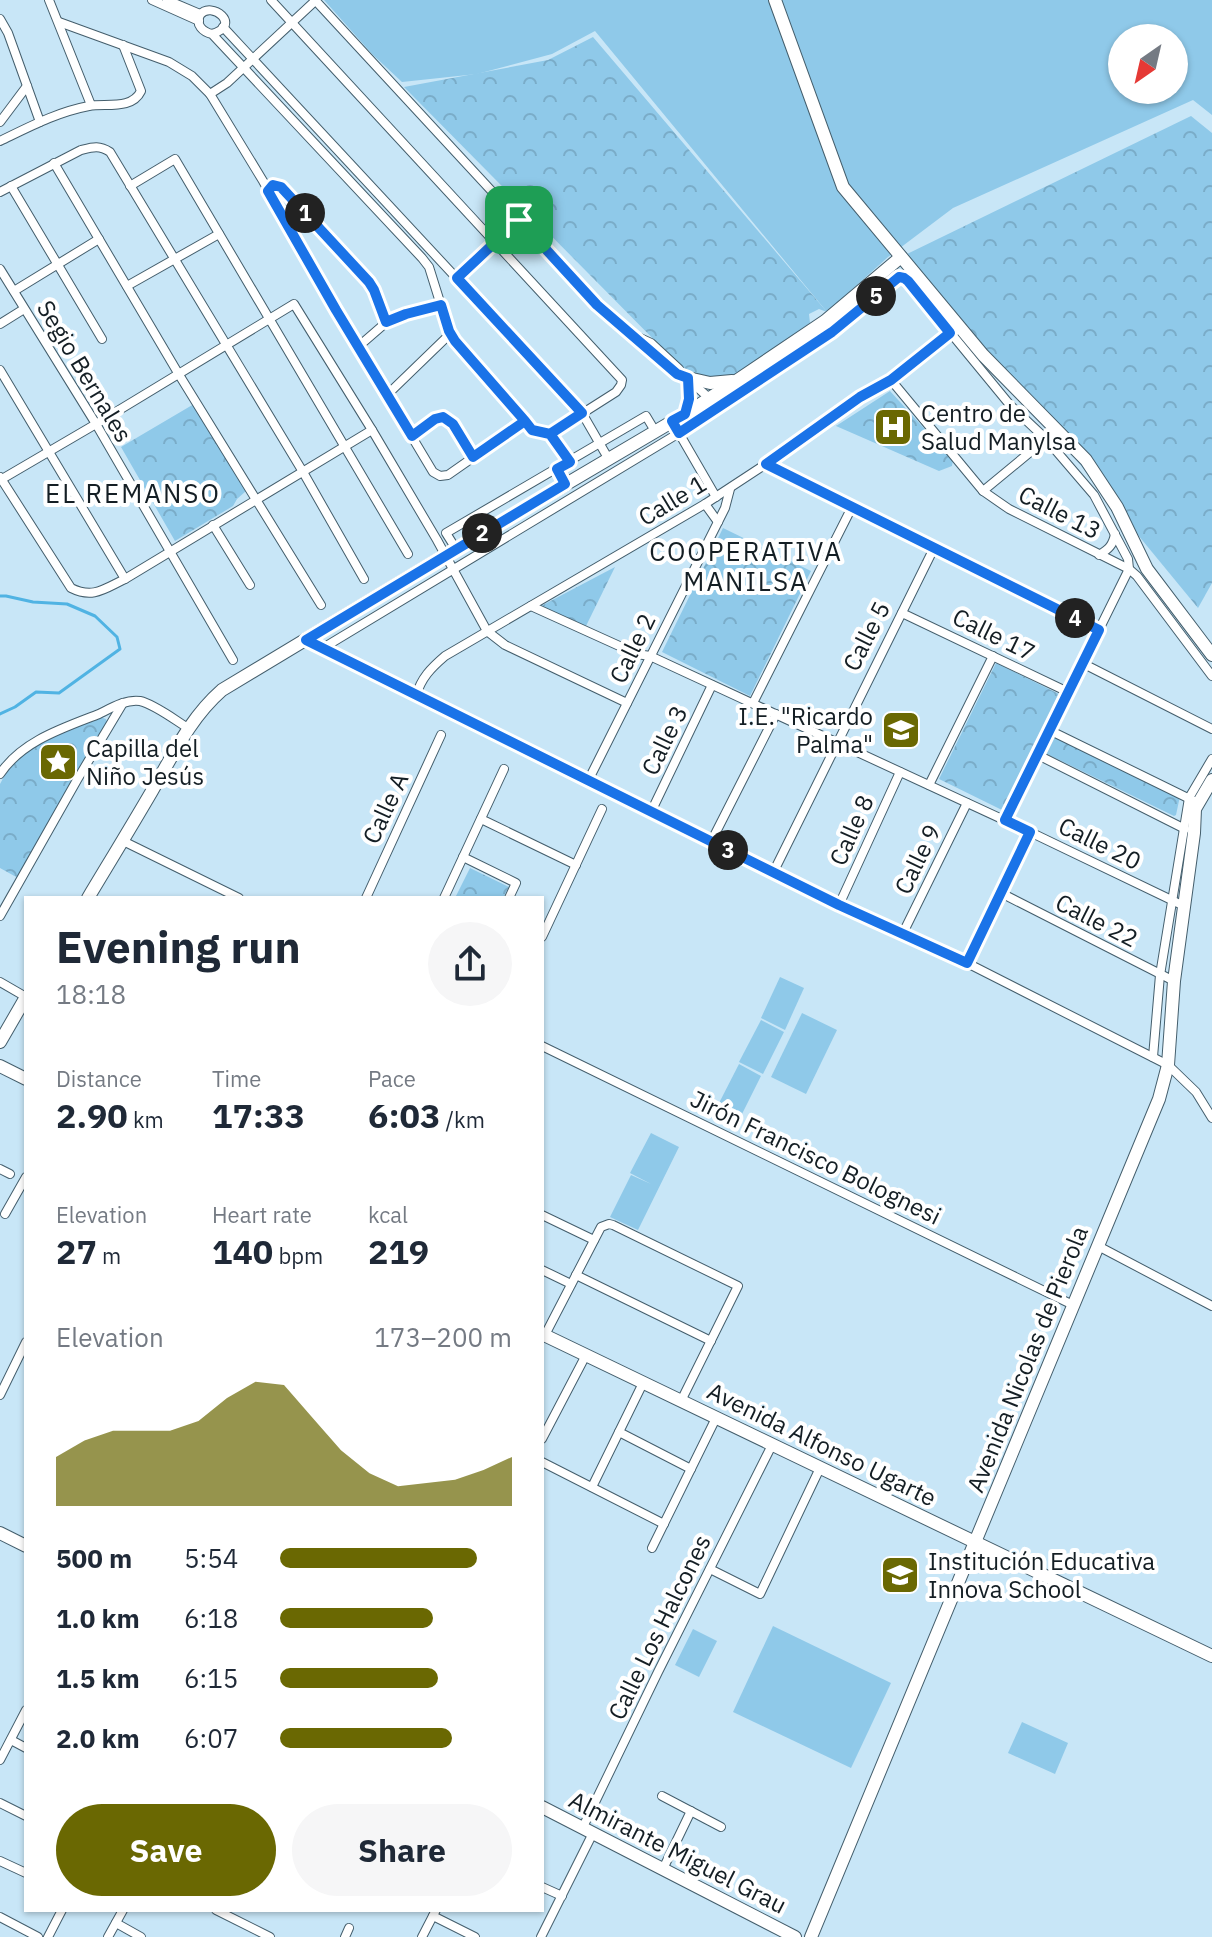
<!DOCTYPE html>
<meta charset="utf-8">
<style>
body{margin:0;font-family:"IBM Plex Sans",sans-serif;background:#f6f6f7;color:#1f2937;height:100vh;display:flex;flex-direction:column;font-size:30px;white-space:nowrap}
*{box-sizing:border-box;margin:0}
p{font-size:26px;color:#747a83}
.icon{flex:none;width:44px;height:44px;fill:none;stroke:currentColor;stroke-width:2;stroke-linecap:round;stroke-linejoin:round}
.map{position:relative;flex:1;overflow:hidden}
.details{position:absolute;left:24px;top:896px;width:520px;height:1016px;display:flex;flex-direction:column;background:#fff;border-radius:0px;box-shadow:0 2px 6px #0004}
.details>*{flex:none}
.needle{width:52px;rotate:214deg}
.tools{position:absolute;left:1108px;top:24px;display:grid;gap:16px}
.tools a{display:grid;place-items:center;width:80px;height:80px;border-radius:50%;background:#fff;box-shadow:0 2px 6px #0004;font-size:40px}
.pin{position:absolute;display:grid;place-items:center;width:68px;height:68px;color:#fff;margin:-34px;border-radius:16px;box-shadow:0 4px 12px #0006}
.km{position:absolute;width:40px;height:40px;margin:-20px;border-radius:50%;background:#222;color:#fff;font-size:22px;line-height:40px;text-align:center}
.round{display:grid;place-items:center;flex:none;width:84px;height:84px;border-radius:42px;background:#f6f6f7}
.headline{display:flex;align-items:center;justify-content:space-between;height:136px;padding:0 32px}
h1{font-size:44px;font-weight:700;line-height:60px}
.stats{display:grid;grid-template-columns:repeat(3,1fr);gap:12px;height:136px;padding:8px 32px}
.stats div{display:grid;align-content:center}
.stats b{font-size:34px;font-weight:700}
.stats small{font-size:22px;font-weight:400}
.stats p{font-size:22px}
.chart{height:224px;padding:16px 32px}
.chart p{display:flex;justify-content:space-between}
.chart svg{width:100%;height:144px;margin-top:8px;fill:#6a6802;opacity:.7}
.button{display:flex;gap:16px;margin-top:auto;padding:16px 32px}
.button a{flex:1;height:92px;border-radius:48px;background:#6a6802;color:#fff;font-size:32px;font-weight:700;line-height:92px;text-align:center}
.button a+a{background:#f6f6f7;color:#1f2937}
ul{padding:0 32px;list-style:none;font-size:26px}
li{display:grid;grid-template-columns:128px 96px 1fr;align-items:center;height:60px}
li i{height:20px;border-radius:10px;background:#6a6802}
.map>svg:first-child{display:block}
</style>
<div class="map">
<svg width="1212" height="1937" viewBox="0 0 1212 1937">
<defs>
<pattern id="park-crowns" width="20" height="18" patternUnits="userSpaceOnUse" patternTransform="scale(2)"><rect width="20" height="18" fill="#8fc9e9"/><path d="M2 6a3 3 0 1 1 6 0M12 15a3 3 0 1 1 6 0" fill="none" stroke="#7aacc8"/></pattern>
</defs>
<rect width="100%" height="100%" fill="#c8e6f7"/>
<g fill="#8fc9e9" fill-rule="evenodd">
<path d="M324,0H1212V115L1193,100L953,208L888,257L827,312L595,31L552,54L477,74L402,82L372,54ZM1122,38H1174V90H1122Z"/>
<polygon points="780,977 804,988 785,1030 761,1018"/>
<polygon points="802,1013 837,1030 806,1094 771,1077"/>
<polygon points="761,1020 784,1032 763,1074 739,1062"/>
<polygon points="739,1064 761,1076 740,1118 717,1107"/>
<polygon points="651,1133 679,1147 638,1230 610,1217 631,1175 651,1184 630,1173"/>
<polygon points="773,1626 891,1683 851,1768 733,1712"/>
<polygon points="693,1629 717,1641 699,1677 675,1665"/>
<polygon points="1022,1722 1068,1743 1055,1774 1008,1753"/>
</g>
<g fill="url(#park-crowns)">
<polygon points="593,37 827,312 819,309 809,314 810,323 733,377 701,377 688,372 679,365 404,87 548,60"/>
<polygon points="1191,116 1212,133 1212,583 1198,608 907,254"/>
<polygon points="890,391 953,460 952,466 939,471 836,426"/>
<polygon points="194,404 246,491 237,499 233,506 175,541 121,447"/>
<polygon points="723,528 811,571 750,696 662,652"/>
<polygon points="615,567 586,626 541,606"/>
<polygon points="996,663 1059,694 1002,810 939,779"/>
<path d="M100,717L106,719L108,724L18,878L0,868V784C18,746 63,732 100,717Z"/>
<polygon points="1053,734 1180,796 1176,815 1174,816 1045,753 1045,750"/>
<polygon points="470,868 509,887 503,898 455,898"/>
</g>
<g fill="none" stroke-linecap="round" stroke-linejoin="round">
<polyline stroke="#50b3e3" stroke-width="3" points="0,596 6,596 33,602 67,604 95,616 117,637 120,649 59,693 36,692 15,707 0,714"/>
<g stroke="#445e6c" stroke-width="10">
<g id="street">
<polyline points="49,0 91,105"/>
<polyline points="152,0 199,21"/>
<polyline points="167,0 200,14"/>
<polyline points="271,0 622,380 621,385 616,392 550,434"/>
<polyline points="315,0 597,305 677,374 688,378"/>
<polyline points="0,19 8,33 40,122"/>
<polyline points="59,22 169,62 192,76 210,94 263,181 336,310 433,472 440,476 448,475 525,421"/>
<polyline points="223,27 582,413 608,458"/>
<path d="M212,34C243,25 211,0 200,15C195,25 203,32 212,34L422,258L429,267L449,331L455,341L532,430L550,434L570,462"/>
<polyline points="210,94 227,83 315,1"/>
<polyline points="0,122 27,86"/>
<path d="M0,141C29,127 57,112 89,106C106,103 132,110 141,91L123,45"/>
<polyline points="54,163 178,373 321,605"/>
<polyline points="11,186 102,339"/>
<polyline points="130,186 175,159 408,554"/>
<polyline points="268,191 273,185 281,187 369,282 374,290 386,322"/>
<path d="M0,192L81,150C93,147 99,145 110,152L303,472L364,579"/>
<polyline points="0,269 96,424 233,660"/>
<polyline points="457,278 519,220"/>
<polyline points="127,286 219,234"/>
<polyline points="14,291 99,239"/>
<polyline points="0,324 24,309"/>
<polyline points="640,338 651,343 679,369"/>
<polyline points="359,346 389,320 441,305"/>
<polyline points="0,370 125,579"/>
<polyline points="688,379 709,398"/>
<polyline points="891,380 983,491 1009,509 1129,569 1137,576 1212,676"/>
<polyline points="388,394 451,333"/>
<polyline points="672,421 716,497"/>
<polyline points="412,436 435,419 443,417 453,424 473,457"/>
<polyline points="766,464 1099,630"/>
<path d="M0,477L71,588C93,599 104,589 125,579L372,430"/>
<polyline points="2,479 96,424 294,304 372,430 437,540 487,631 505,645 627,703"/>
<polyline points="983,491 1046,439"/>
<polyline points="705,504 718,522"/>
<polyline points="213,525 250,585"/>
<polyline points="456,549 446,533 646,416 655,431"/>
<path d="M1099,555C1109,549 1113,545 1115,534"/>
<polyline points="531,606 637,654 650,656 1030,832 1184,906"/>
<polyline points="902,613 1068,692"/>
<polyline points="306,640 839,905 967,963 1168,1065 1196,1092 1212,1118"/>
<polyline points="323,648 679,433 772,373 842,324 896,279 901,277 908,281 1010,405 1046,439 1094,495 1128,559 1129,569 1005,820"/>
<polyline points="1082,663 1212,729"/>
<path d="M416,696C421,678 431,668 445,656L705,504L766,464L860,397L891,380L950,333"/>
<polyline points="753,703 852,507"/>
<polyline points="1049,730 1194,801"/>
<polyline points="1036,754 1185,829"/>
<path d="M0,774C22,741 63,728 99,714C111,708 126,699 140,701C154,704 175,720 188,728"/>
<polyline points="588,781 725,508 730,489"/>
<polyline points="929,785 993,656"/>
<polyline points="651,812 712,685"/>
<polyline points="481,819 576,865"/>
<polyline points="123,841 239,898"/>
<polyline points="711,842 776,714"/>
<polyline points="463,857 516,883 509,898"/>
<polyline points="773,873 934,548"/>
<polyline points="1001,893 1174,981"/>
<polyline points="366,898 441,735"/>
<polyline points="444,898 504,769"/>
<polyline points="839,905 900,772"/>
<polyline points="0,916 77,780 123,703"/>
<polyline points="903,933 967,803"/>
<polyline points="542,937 602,809"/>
<polyline points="967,963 1030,832"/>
<polyline points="0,982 26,997"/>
<polyline points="542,1046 1073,1305"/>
<polyline points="1153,1057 1160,975 1189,798 1212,759"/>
<polyline points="0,1169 10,1174"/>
<polyline points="5,1214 26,1177"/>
<polyline points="542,1215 594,1240"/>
<polyline points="1098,1246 1212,1306"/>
<polyline points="542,1270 571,1284"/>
<polyline points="576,1275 711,1341"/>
<polyline points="545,1335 601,1227 609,1224 613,1225 738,1286 681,1401"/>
<polyline points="0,1395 26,1342"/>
<polyline points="619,1432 691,1469"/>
<polyline points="542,1439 586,1355"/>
<polyline points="542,1462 664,1524"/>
<polyline points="592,1487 643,1383"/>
<polyline points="652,1548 716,1418"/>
<polyline points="710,1569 760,1594 820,1468"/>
<polyline points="11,1740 26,1748"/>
<polyline points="0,1760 26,1710"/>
<polyline points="662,1796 721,1827"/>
<polyline points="0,1803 26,1816"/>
<polyline points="583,1827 658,1672 772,1445"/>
<polyline points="0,1861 26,1873"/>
<polyline points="663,1869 691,1811"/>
<polyline points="542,1887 562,1896"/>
<polyline points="216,1910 270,1937"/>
<polyline points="433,1916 475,1937"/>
<polyline points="0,1917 38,1937"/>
<polyline points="116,1923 141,1937"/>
<polyline points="48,1937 62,1910"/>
<polyline points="108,1937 123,1910"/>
<polyline points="345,1937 349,1928"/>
<polyline points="422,1937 436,1910"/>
<polyline points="541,1937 593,1833"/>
</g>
</g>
<g stroke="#445e6c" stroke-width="14">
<g id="secondary">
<polyline points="775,0 843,187 983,355 1086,460 1117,507 1147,569 1212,655"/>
<polyline points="685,414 689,399 688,378 710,383 732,381"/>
<path d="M88,898C109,863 131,827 152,791C173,755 190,718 222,690L456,549L685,414L739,379L825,321L901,257"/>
<polyline points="0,1042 26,997"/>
<polyline points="0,1066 26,1079"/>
<polyline points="542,1334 1212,1656"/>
<polyline points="0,1533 26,1546"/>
<polyline points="542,1807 795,1937"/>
<polyline points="811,1937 1159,1099 1168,1065 1174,981 1194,833 1195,809 1212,780"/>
</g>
</g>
<use href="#street" stroke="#fff" stroke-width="8"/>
<use href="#secondary" stroke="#fff" stroke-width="12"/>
</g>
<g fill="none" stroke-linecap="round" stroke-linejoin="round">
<g stroke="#fff" stroke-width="16">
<polyline id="route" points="519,220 457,278 582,413 550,434 532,430 525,421 455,341 449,331 441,305 406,314 386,322 374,290 369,282 281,187 273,185 268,191 336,310 412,436 435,419 443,417 453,424 473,457 525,421 532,430 550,434 570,462 557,469 565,484 306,640 839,905 967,963 1030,832 1005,820 1099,630 766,464 860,397 891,380 950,333 908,281 904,278 899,277 832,332 679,433 672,421 685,414 689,399 688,378 677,374 597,305 519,220"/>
</g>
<use href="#route" stroke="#1a73e8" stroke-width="10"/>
</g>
<defs>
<g id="hospital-square" transform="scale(2)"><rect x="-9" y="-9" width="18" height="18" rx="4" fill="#6a6802" stroke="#fff"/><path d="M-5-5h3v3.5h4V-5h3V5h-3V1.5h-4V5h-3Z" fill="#fff"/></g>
<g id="school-square" transform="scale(2)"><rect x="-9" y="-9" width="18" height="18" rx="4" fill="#6a6802" stroke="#fff"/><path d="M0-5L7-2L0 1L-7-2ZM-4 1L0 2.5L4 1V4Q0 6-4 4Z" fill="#fff"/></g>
<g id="sight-square" transform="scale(2)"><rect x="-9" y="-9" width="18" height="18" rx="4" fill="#6a6802" stroke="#fff"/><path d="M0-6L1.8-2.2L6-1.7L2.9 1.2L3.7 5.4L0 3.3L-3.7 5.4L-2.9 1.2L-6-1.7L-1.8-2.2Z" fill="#fff"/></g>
</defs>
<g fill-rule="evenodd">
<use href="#hospital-square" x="893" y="427"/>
<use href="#school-square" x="901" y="730"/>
<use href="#sight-square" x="58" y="762"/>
<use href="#school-square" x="900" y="1575"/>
</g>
<g text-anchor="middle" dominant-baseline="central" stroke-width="8" stroke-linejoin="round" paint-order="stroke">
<g font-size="24" fill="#141e24" stroke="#fff">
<text transform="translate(85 371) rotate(59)">Segio Bernales</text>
<text transform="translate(672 500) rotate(-31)">Calle 1</text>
<text transform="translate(1060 512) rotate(27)">Calle 13</text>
<text transform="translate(994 634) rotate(26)">Calle 17</text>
<text transform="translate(866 636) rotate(-63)">Calle 5</text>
<text transform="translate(632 648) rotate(-64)">Calle 2</text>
<text transform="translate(664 740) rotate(-64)">Calle 3</text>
<text transform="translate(385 808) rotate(-65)">Calle A</text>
<text transform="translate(851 830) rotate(-66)">Calle 8</text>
<text transform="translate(1100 843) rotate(26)">Calle 20</text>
<text transform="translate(917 859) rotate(-64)">Calle 9</text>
<text transform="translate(1097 920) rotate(27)">Calle 22</text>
<text transform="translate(816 1157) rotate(26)">Jirón Francisco Bolognesi</text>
<text transform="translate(1027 1359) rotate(-68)">Avenida Nicolas de Pierola</text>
<text transform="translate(822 1444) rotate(26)">Avenida Alfonso Ugarte</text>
<text transform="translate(659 1627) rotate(-64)">Calle Los Halcones</text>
<text transform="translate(678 1852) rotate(27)">Almirante Miguel Grau</text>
</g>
<g font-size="24" fill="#141e24" stroke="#fff" text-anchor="start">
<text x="921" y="413">Centro de<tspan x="921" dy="28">Salud Manylsa</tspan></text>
<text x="873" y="716" text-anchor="end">I.E. "Ricardo<tspan x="873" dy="28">Palma"</tspan></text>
<text x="86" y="748">Capilla del<tspan x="86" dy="28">Niño Jesús</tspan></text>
<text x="928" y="1561">Institución Educativa<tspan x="928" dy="28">Innova School</tspan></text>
</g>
<g font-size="26" letter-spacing="2" fill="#141e24" stroke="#fff">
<text x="133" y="493">EL REMANSO</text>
<text x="746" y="551">COOPERATIVA<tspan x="746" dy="30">MANILSA</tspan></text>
</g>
</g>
</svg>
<div class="tools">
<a><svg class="needle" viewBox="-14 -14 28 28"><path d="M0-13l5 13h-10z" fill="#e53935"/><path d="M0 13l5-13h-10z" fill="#747a83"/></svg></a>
</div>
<div class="pin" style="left:519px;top:220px;background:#1e9e55"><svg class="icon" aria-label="arrive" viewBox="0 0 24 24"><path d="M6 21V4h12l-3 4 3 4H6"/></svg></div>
<b class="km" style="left:305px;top:213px">1</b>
<b class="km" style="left:482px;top:533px">2</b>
<b class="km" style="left:728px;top:850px">3</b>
<b class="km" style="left:1075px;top:618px">4</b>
<b class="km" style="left:876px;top:296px">5</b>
<section class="details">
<div class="headline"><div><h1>Evening run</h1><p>18:18</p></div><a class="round"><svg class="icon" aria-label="share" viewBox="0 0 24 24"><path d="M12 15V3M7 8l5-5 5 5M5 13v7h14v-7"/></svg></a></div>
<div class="stats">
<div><p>Distance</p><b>2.90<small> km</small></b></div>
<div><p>Time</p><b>17:33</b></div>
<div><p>Pace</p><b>6:03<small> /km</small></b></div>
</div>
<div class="stats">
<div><p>Elevation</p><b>27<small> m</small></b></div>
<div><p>Heart rate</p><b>140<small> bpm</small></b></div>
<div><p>kcal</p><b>219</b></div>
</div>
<div class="chart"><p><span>Elevation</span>173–200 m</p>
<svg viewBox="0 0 160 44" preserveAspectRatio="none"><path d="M0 44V29L10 24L20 21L30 21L40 21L50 18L60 11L70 6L80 7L90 17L100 27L110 34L120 38L130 37L140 36L150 33L160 29V44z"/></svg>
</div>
<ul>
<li><b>500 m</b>5:54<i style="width:85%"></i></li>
<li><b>1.0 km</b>6:18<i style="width:66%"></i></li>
<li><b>1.5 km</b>6:15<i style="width:68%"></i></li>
<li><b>2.0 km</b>6:07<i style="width:74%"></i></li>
</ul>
<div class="button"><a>Save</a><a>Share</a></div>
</section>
</div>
